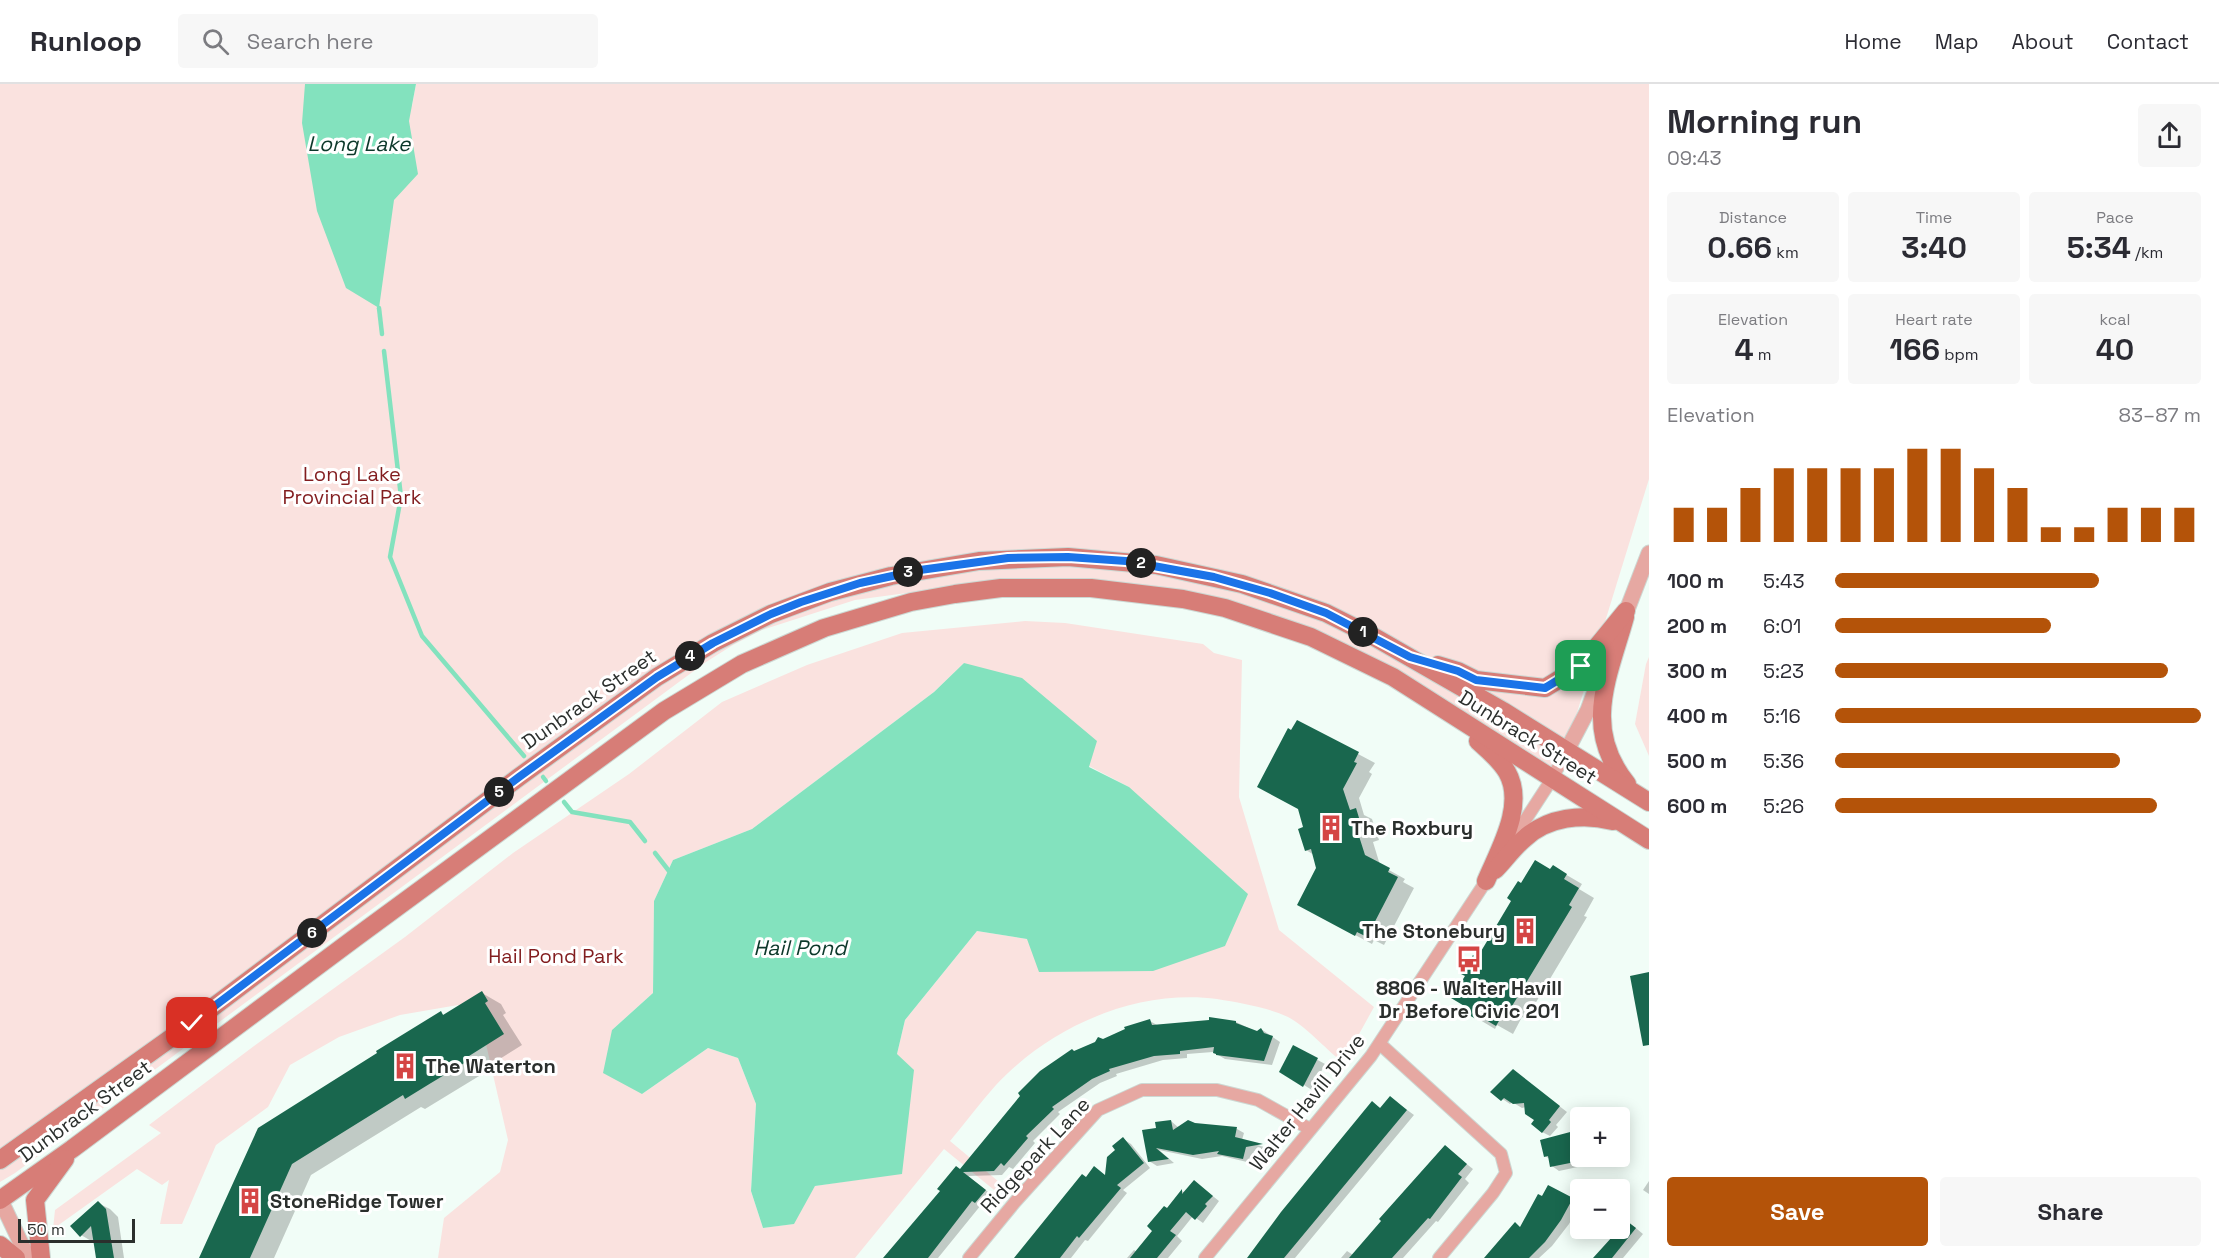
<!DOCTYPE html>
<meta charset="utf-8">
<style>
body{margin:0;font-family:"Space Grotesk",sans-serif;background:#f7f7f7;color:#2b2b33;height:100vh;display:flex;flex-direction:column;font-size:22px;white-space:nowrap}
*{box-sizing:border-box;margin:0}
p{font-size:20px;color:#7c7c81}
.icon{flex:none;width:33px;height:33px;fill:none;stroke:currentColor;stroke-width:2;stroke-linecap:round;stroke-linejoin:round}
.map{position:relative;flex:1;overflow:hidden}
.side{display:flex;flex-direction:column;background:#fff;width:570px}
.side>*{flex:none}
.fabs{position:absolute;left:1570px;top:1023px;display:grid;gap:12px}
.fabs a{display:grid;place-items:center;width:60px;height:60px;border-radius:6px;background:#fff;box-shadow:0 3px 15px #0003;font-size:30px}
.scale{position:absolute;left:18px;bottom:15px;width:117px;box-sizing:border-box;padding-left:6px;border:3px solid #2b2f2d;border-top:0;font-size:16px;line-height:21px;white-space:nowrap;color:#2b2f2d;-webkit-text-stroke:4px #fff;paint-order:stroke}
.pin{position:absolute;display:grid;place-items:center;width:51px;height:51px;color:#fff;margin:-26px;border-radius:12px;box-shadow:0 3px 9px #0006}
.km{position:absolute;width:30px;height:30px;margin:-15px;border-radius:50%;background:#222;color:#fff;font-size:16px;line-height:30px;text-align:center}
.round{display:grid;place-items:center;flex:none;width:63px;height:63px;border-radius:6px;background:#f7f7f7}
.summary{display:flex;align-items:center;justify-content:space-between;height:102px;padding:0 18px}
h1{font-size:33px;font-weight:800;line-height:45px}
.stats{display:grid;grid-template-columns:repeat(3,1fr);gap:9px;height:102px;padding:6px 18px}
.stats div{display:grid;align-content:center;border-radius:6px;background:#f7f7f7;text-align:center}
.stats b{font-size:30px;font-weight:800}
.stats small{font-size:16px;font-weight:400}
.stats p{font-size:16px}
.chart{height:168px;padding:12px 18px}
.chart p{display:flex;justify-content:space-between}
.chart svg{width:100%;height:108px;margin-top:6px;stroke:#b45309;stroke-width:6}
.action{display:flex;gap:12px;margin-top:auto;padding:12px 18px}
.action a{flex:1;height:69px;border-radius:6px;background:#b45309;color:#fff;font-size:24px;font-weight:800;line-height:69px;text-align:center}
.action a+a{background:#f7f7f7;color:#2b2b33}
ul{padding:0 18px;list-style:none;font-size:20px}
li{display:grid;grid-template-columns:96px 72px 1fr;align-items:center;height:45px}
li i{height:15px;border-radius:8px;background:#b45309}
header{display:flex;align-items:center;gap:36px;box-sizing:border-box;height:84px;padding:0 30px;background:#fff;border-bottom:2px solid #e1e1e2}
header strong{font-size:28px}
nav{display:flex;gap:33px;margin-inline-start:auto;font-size:21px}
.search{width:420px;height:54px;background:#f7f7f7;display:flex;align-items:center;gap:15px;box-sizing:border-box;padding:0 21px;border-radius:6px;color:#7c7c81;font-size:22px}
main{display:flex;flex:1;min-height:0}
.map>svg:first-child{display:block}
</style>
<header>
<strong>Runloop</strong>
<div class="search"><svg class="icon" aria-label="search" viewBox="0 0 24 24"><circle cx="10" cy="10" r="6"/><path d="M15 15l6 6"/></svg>Search here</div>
<nav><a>Home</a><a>Map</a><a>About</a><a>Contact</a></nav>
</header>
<main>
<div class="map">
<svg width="1649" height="1174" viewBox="0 0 1649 1174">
<rect width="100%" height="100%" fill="#f1fdf7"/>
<g fill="#fae2df" fill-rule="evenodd">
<polygon points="0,0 386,0 412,22 416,0 1649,0 1649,395 1559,687 1444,621 1232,522 951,503 855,516 762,546 733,561 706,578 15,1089 0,1098"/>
<path d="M1025,537L1065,539L1203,560L1214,569L1242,576L1239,713L1279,846L1374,923L1353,961L1341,977C1326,965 1304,941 1288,933C1266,923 1241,919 1217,915C1136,905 1051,942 996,1001C980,1019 965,1039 950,1057L1005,1103L999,1110L944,1065L855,1174H438L444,1134L500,1088L508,1056L483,947L458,921L400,931L339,953L290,981L268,1023L216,1061L182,1140H160L169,1096L162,1101L137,1085L53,1145L55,1126L161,1049L149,1041L254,962L405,853L513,769L629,690L722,618L807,581L902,549ZM964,579L1089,682L1129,703L1027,855L977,847L905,936L897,970L902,1089L815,1102L793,1140L763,1144L751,1107L756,1020L738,974L708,964L642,1010L612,946L653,909L654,817L673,776L752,745L934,608Z"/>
<polygon points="1649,573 1649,672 1635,640 1646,580"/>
</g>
<g fill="#83e2be">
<polygon points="305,0 416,0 409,37 418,90 394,116 379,224 346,204 317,127 302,39"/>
<polygon points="964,579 1022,594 1097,657 1089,683 1129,703 1248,810 1225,862 1153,887 1039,888 1027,855 977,847 905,936 897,970 914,986 902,1090 815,1102 794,1140 763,1144 751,1107 756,1020 738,974 708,964 642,1010 603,989 612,946 653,909 654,817 673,776 752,745 934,608"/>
</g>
<g fill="#0003">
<polygon points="1298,638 1375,679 1369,688 1372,690 1359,714 1364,731 1372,735 1379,756 1373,758 1380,781 1405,795 1403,798 1414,804 1384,861 1374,856 1372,860 1316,830 1318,784 1314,771 1306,766 1305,744 1292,648"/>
<polygon points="1553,783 1582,800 1579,805 1594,814 1584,832 1587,833 1526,935 1522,933 1513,950 1497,941 1495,945 1465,927 1478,875 1522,801 1551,787"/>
<polygon points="482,909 501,920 506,929 503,931 522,961 487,983 489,986 425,1025 421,1023 311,1091 274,1174 201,1174 259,1045 441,929 445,932"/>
<polygon points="1150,937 1157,941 1236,938 1257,948 1261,945 1280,958 1272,981 1225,975 1213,968 1187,970 1187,974 1163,976 1116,990 1117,992 1100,999 1058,1028 1060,1030 1033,1057 1035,1059 1013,1085 1009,1083 1002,1091 968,1092 992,1111 983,1122 981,1121 938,1174 885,1174 960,1086 1075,968"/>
<polygon points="1294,963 1325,980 1312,1006 1281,987"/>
<polygon points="1514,987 1567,1028 1556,1041 1558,1043 1550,1052 1542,1048 1526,1023 1522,1024 1512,1018 1510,1020 1492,1008"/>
<polygon points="1391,1014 1414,1031 1295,1174 1248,1174 1372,1019 1382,1025"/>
<polygon points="1171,1037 1179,1044 1195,1041 1237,1045 1244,1049 1242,1056 1267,1064 1254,1067 1251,1079 1222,1072 1202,1075 1159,1066 1174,1079 1157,1082 1149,1077 1158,1045"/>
<polygon points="1574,1049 1581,1053 1581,1072 1586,1072 1587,1081 1559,1087 1552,1082 1550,1075 1545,1072"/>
<polygon points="1123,1055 1131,1060 1150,1084 1123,1106 1127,1109 1088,1157 1085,1156 1071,1174 1016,1174 1086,1094 1106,1092"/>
<polygon points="1445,1063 1473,1085 1465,1095 1469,1099 1438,1138 1436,1137 1403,1174 1341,1174 1347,1167 1353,1171"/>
<polygon points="1649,1097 1649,1110 1643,1106"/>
<polygon points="1195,1098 1219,1117 1203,1139 1193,1132 1177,1152 1182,1157 1168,1174 1127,1174 1134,1166 1137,1168 1154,1146 1182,1107 1185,1109"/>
<polygon points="1548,1103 1580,1120 1569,1140 1552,1162 1539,1174 1485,1174 1515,1140 1521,1144"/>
<polygon points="98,1119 110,1125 118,1133 124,1174 98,1174 95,1156 93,1158 81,1151"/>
<polygon points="1620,1131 1643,1150 1623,1174 1594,1174 1615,1153 1620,1144"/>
</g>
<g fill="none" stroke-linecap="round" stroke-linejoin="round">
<g stroke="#83e2be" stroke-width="4.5">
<polyline points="379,224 382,250"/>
<polyline points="384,267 401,413 390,473 422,552 524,672"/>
<polyline points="543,693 546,697"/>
<polyline points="564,718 572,728 630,738 645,757"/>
<polyline points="655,769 669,787"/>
</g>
</g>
<g fill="#19674e">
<polygon points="1297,636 1359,668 1354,678 1357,679 1343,705 1350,726 1356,724 1363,747 1358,749 1365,771 1390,784 1388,788 1398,793 1367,853 1357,848 1355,852 1297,821 1316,784 1311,765 1305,767 1298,745 1303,743 1298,725 1257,703 1288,644 1291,646"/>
<polygon points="1535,776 1550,785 1553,781 1567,790 1564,795 1579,804 1569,821 1572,823 1509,927 1506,925 1496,942 1481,933 1478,936 1463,928 1466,923 1451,914 1465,892 1461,890 1473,871 1477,874 1511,817 1507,814 1518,797 1521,799"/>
<polygon points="1649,888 1649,961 1643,962 1630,892"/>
<polygon points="482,907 488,917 485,919 504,950 469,972 471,975 431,999 405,1015 403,1011 292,1080 250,1174 199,1174 258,1044 377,969 376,967 441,927 443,931"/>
<polygon points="1209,933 1236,937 1236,939 1257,947 1261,944 1264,949 1273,952 1264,977 1216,971 1216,970 1213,969 1214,963 1180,967 1180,970 1154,972 1109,985 1110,987 1092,995 1052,1023 1054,1025 1026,1052 1028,1054 1004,1082 1001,1079 994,1087 963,1088 986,1106 975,1119 972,1117 928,1174 883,1174 940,1107 937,1105 956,1082 960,1085 1020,1012 1018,1009 1040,987 1072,965 1074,967 1095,958 1098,953 1103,955 1125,945 1124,943 1150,935 1152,941 1209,936"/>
<polygon points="1293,961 1318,974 1303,1003 1279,988"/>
<polygon points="1513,985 1560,1022 1549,1036 1551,1038 1542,1049 1531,1040 1534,1036 1525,1030 1524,1019 1513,1020 1504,1014 1501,1017 1490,1008"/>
<polygon points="1390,1012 1407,1026 1284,1174 1247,1174 1281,1128 1372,1017 1380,1024"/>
<polygon points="1171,1036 1173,1046 1188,1036 1195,1039 1237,1043 1235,1053 1263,1060 1246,1063 1243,1075 1217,1070 1219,1067 1193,1071 1156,1064 1169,1075 1148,1078 1142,1046 1156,1044 1155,1038"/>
<polygon points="1574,1047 1580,1077 1550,1083 1548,1072 1544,1073 1540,1056"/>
<polygon points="1123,1053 1144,1079 1117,1101 1121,1104 1079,1154 1077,1152 1060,1174 1014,1174 1082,1090 1086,1093 1094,1082 1105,1091 1107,1073 1115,1066 1112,1062"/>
<polygon points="1445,1061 1467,1080 1458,1090 1462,1093 1430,1135 1428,1134 1392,1174 1349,1174 1381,1137 1379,1135"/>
<polygon points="1194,1096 1213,1112 1205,1120 1207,1122 1195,1136 1186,1128 1170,1147 1176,1151 1157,1174 1130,1174 1152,1147 1147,1142 1164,1122 1167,1124 1182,1105 1182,1110"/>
<polygon points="1548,1101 1573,1114 1561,1136 1545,1158 1529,1174 1484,1174 1515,1138 1520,1143 1538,1110 1542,1112"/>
<polygon points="98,1117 106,1125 114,1174 96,1174 91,1142 80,1153 70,1142"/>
<polygon points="1620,1132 1636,1144 1612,1174 1593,1174 1612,1153 1602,1144 1620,1144"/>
</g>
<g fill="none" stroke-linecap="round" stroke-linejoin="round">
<g stroke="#cdd8d3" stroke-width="14">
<g id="minor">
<polyline points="1509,761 1552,695 1566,668"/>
<polyline points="1380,960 1501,1070 1506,1089 1493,1109 1439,1174"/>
<polyline points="969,1174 1015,1118 1098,1026 1142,1006 1217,1006 1258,1016 1310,1045"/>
<polyline points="1205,1174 1371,972 1490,791"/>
</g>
</g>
<g stroke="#cdd8d3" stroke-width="17">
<g id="tertiary">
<polyline points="1622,539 1649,469"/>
<polyline points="1566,668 1588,626 1603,586"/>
<polyline points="0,1115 28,1174"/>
</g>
</g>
<g stroke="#cdd8d3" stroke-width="20">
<g id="secondary">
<path d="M1625,533C1608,594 1582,644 1627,700"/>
<polyline points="1438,581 1458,587 1476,596 1545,604 1581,582 1626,527"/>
<path d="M1478,657C1488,666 1500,676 1507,688C1526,721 1499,766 1486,797"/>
<path d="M1495,786C1505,776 1513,764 1524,755C1547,733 1583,729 1613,737"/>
<polyline points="0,1076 192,939 519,693 657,593 713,559 771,530 830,508 891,492 979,477 1068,473 1156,481 1242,500 1326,529 1376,554 1503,627 1649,718"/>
<polyline points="0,1116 72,1065 355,854 664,627 742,580 824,544 911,518 955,510 1001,504 1091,504 1183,515 1225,524 1311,553 1393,593 1649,756"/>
<polyline points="0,1161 16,1174"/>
<polyline points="41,1174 35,1116 65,1075"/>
</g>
</g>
<use href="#minor" stroke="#e6a8a2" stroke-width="12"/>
<use href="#tertiary" stroke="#e6a8a2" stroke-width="15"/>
<use href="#secondary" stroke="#d77d77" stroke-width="18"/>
</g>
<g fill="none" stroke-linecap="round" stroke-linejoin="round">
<g stroke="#fff" stroke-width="12">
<polyline id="route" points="192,939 519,693 657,593 713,559 771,530 801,518 860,499 920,486 1008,474 1068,473 1126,477 1214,493 1270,509 1326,529 1410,573 1458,587 1476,596 1545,604 1581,582"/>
</g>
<use href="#route" stroke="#1a73e8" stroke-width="8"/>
</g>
<defs>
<g id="building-bare" transform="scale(2.07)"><path d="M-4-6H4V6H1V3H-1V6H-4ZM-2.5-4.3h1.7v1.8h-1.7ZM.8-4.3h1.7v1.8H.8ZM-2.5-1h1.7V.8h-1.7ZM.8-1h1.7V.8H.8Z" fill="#d44544" stroke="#fff" stroke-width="2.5" paint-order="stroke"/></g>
<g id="bus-bare" transform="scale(2.07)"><path d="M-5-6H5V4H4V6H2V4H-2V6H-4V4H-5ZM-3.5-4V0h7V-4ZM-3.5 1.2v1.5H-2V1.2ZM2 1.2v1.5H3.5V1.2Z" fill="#d44544" stroke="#fff" stroke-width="2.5" paint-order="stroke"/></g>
</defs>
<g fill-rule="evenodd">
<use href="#building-bare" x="1331" y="744"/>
<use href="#building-bare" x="1525" y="847"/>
<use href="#bus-bare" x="1469" y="875"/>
<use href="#building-bare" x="405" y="982"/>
<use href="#building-bare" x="250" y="1117"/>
</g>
<g text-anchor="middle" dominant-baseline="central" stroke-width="6" stroke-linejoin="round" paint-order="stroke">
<g font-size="20" fill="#821d1f" stroke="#fff">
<text x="352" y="390">Long Lake<tspan x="352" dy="23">Provincial Park</tspan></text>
<text x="556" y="872">Hail Pond Park</text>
</g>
<g font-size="20" fill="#2b2f2d" stroke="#fff">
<text transform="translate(589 615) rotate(-35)">Dunbrack Street</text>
<text transform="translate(1528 653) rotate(32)">Dunbrack Street</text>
<text transform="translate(1307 1018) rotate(-51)">Walter Havill Drive</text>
<text transform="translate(85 1027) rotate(-36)">Dunbrack Street</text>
<text transform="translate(1035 1071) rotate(-47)">Ridgepark Lane</text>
</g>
<g font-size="20" font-weight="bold" fill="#2b2f2d" stroke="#fff" text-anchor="start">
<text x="1351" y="744">The Roxbury</text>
<text x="1505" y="847" text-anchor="end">The Stonebury</text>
<text x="1469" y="904" text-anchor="middle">8806 - Walter Havill<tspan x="1469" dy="23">Dr Before Civic 201</tspan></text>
<text x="425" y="982">The Waterton</text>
<text x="270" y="1117">StoneRidge Tower</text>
</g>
<g font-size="21" font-style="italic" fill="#0c382a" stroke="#fff">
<text x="359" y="59">Long Lake</text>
<text x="800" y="863">Hail Pond</text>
</g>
</g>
</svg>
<div class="fabs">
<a>+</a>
<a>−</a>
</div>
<div class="scale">50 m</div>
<div class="pin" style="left:1581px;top:582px;background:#1e9e55"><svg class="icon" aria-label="arrive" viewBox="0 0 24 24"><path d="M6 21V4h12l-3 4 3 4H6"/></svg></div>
<div class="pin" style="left:192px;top:939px;background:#d93025"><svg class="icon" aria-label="check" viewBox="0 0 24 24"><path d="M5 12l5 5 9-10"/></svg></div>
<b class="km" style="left:1363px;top:548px">1</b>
<b class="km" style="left:1141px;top:479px">2</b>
<b class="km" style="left:908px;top:488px">3</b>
<b class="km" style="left:690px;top:572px">4</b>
<b class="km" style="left:499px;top:708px">5</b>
<b class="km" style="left:312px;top:849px">6</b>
</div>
<section class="side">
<div class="summary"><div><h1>Morning run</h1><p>09:43</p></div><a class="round"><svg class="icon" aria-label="share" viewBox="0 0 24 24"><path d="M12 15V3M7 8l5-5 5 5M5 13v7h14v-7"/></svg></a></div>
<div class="stats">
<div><p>Distance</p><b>0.66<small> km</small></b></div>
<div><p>Time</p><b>3:40</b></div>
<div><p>Pace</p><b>5:34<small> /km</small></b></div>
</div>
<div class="stats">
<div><p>Elevation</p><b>4<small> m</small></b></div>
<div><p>Heart rate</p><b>166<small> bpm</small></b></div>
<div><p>kcal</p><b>40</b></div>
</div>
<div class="chart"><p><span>Elevation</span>83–87 m</p>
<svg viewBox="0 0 160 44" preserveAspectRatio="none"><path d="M5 44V30M15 44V30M25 44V22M35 44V14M45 44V14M55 44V14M65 44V14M75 44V6M85 44V6M95 44V14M105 44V22M115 44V38M125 44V38M135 44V30M145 44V30M155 44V30"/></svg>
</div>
<ul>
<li><b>100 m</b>5:43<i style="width:72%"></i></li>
<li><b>200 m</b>6:01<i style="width:59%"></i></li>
<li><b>300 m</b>5:23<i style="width:91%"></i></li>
<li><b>400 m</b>5:16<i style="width:100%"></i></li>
<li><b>500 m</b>5:36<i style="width:78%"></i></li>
<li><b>600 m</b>5:26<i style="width:88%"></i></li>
</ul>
<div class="action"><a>Save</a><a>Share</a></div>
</section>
</main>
